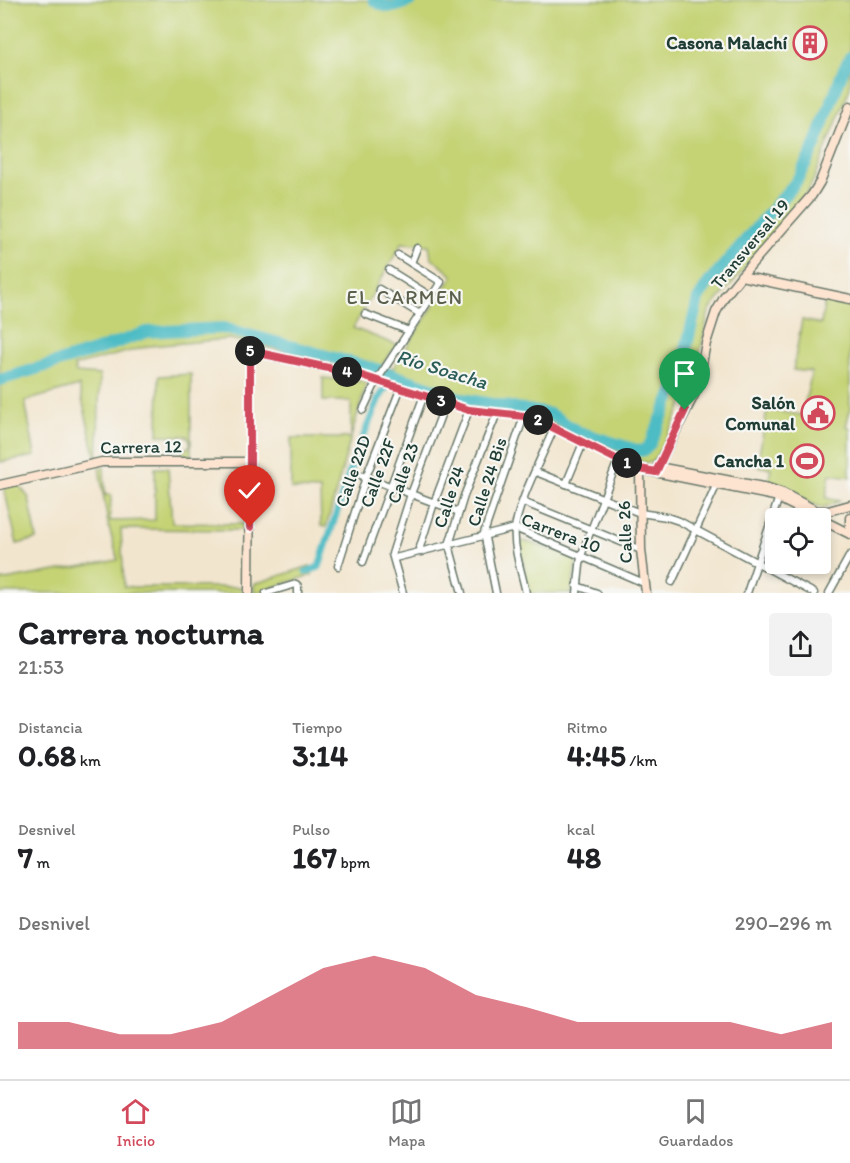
<!DOCTYPE html>
<html lang="es">
<meta charset="utf-8">
<style>
body{margin:0;font-family:Itim,sans-serif;background:#f2f2f2;color:#202124;height:100vh;display:flex;flex-direction:column;font-size:22px;white-space:nowrap}
*{box-sizing:border-box;margin:0}
p{font-size:20px;color:#757577}
.icon{flex:none;width:33px;height:33px;fill:none;stroke:currentColor;stroke-width:2;stroke-linecap:round;stroke-linejoin:round}
.map{position:relative;height:593px;overflow:hidden}
.sheet{display:flex;flex-direction:column;background:#fff;flex:1}
.sheet>*{flex:none}
.buttons{position:absolute;left:765px;top:508px;display:grid;gap:12px}
.buttons a{display:grid;place-items:center;width:66px;height:66px;border-radius:6px;background:#fff;box-shadow:0 3px 9px #0003;font-size:30px}
.pin{position:absolute;display:grid;place-items:center;width:51px;height:51px;color:#fff;margin:-62px -26px;border-radius:50% 50% 50% 0;rotate:-45deg;box-shadow:0 0 6px #0007}
.pin .icon{rotate:45deg}
.km{position:absolute;width:30px;height:30px;margin:-15px;border-radius:50%;background:#222;color:#fff;font-size:16px;line-height:30px;text-align:center}
.round{display:grid;place-items:center;flex:none;width:63px;height:63px;border-radius:6px;background:#f2f2f2}
.head{display:flex;align-items:center;justify-content:space-between;height:102px;padding:0 18px}
h1{font-size:33px;font-weight:700;line-height:45px}
.metrics{display:grid;grid-template-columns:repeat(3,1fr);gap:9px;height:102px;padding:6px 18px}
.metrics div{display:grid;align-content:center}
.metrics b{font-size:30px;font-weight:700}
.metrics small{font-size:16px;font-weight:400}
.metrics p{font-size:16px}
.chart{height:168px;padding:12px 18px}
.chart p{display:flex;justify-content:space-between}
.chart svg{width:100%;height:108px;margin-top:6px;fill:#d1495b;opacity:.7}
.menu{display:flex;justify-content:space-around;align-items:center;height:84px;border-top:2px solid #e0e0e0;background:#fff;font-size:16px;color:#757577}
.menu a{display:grid;justify-items:center;gap:3px}
.menu .on{color:#d1495b}
.map>svg:first-child{display:block}
</style>
<div class="map">
<svg width="850" height="593" viewBox="0 0 850 593">
<rect width="100%" height="100%" fill="#f6f6f2"/>
<filter id="ink" filterUnits="userSpaceOnUse"><feTurbulence type="fractalNoise" baseFrequency=".0167" numOctaves="2"/><feDisplacementMap in="SourceGraphic" scale="12" xChannelSelector="R" yChannelSelector="G"/><feConvolveMatrix kernelMatrix="1 2 1 2 8 2 1 2 1" color-interpolation-filters="sRGB"/></filter>
<filter id="wash" filterUnits="userSpaceOnUse"><feTurbulence type="fractalNoise" baseFrequency=".008" numOctaves="4" result="noise"/><feDisplacementMap in="SourceGraphic" scale="24" xChannelSelector="R" yChannelSelector="G"/><feGaussianBlur stdDeviation="1.35" result="paint"/><feColorMatrix in="noise" values="0 0 0 0 0 0 0 0 0 0 0 0 0 0 0 0 0 1.4 0 .05"/><feComposite in="paint" operator="in"/></filter>
<g filter="url(#wash)">
<rect width="100%" height="100%" fill="#f2e5ce"/>
<g fill="#c5d375" stroke="#728854" stroke-width="1.5" fill-rule="evenodd">
<path d="M0,0H850V88L813,181L807,193L709,311L693,383L662,447L653,462L646,463L635,459L571,434L534,415L471,406L375,373L239,341L229,339L149,346L74,366L76,373L100,375L97,463L79,386L25,401L35,456L0,462ZM402,243L429,245L431,257L453,276L393,368L381,366L397,345L353,328Z"/>
<polygon points="825,299 850,305 850,410 846,426 850,428 850,477 830,474 826,498 840,501 822,508 768,485 771,468 757,466 767,410 802,415 812,372 793,370 802,320 821,324"/>
<polygon points="191,374 191,457 183,457 183,450 190,446 190,440 187,436 158,435 159,376"/>
<path d="M323,378L367,382C352,430 340,479 326,527L321,526L320,490L291,489V438H351V401H323Z"/>
<polygon points="99,467 104,467 105,495 111,495 110,521 155,520 155,468 168,468 172,523 243,524 243,530 121,529 124,587 241,587 242,593 0,593 0,581 118,560 108,524"/>
<polygon points="19,485 29,498 37,539 17,544 4,488"/>
<polygon points="524,541 577,558 571,593 529,593 520,544"/>
<polygon points="310,566 312,575 254,593 254,584"/>
</g>
<g fill="none" stroke-linecap="round" stroke-linejoin="round">
<polyline stroke="#4ebcc5" stroke-width="7" points="306,572 319,567 352,465 378,400 386,388"/>
<g stroke="#4ebcc5" stroke-width="12">
<path d="M374,0C388,11 398,7 412,0"/>
<polyline points="0,380 94,351 147,332 223,328 376,369 463,399 550,414 579,432 640,451 645,450 650,444 679,378 698,299 709,282 796,182 815,146 844,68 850,57"/>
</g>
</g>
</g>
<g filter="url(#ink)">
<g fill="none" stroke-linecap="round" stroke-linejoin="round">
<g stroke="#69786a" stroke-width="9">
<g id="street">
<polyline points="411,263 417,248"/>
<polyline points="389,270 432,297"/>
<polyline points="379,289 420,314"/>
<polyline points="365,314 409,331"/>
<polyline points="363,410 377,380 441,282 398,255"/>
<polyline points="250,462 250,351 356,374 469,410 524,416 540,421 640,469"/>
<polyline points="536,472 640,513 667,517 679,521 814,593"/>
<polyline points="355,473 459,512"/>
<polyline points="566,484 583,443"/>
<polyline points="523,502 641,550"/>
<polyline points="421,552 420,547 434,503 469,410"/>
<polyline points="395,558 515,528 644,583"/>
<polyline points="363,562 424,395"/>
<polyline points="338,566 366,477 401,387"/>
<polyline points="777,573 782,564"/>
<polyline points="672,582 717,484"/>
<polyline points="577,586 597,593"/>
<polyline points="266,593 296,584 298,586 298,593"/>
<polyline points="403,593 392,554 411,494 446,402"/>
<polyline points="462,593 449,545 464,496 497,413"/>
<polyline points="496,593 484,533 524,416"/>
<path d="M526,593C522,573 513,549 515,529C518,502 543,455 554,428"/>
<polyline points="577,593 581,556 618,460"/>
<polyline points="747,593 779,497"/>
<polyline points="829,593 850,555"/>
</g>
</g>
<g stroke="#69786a" stroke-width="11">
<g id="secondary">
<polyline points="741,276 850,299"/>
<polyline points="658,467 768,488 783,493 817,511 828,511 850,505"/>
<polyline points="655,472 697,389 706,343 716,312 725,296 741,276 812,195 820,182 850,106"/>
<polyline points="0,485 102,462 250,462 249,593"/>
<polyline points="850,518 850,529"/>
<polyline points="646,593 641,550 640,469 774,496 850,534"/>
</g>
</g>
<use href="#street" stroke="#fff" stroke-width="6"/>
<use href="#secondary" stroke="#fde4d1" stroke-width="8"/>
</g>
</g>
<g fill="none" stroke-linecap="round" stroke-linejoin="round" filter="url(#ink)">
<g stroke="#fff" stroke-width="12">
<polyline id="route" points="250,527 250,351 356,374 469,410 524,416 540,421 618,460 640,469 656,472 685,410"/>
</g>
<use href="#route" stroke="#d1495b" stroke-width="8"/>
</g>
<defs>
<g id="building-ring" transform="scale(1.725)"><circle r="9.5" fill="#f6f6f2" stroke="#d1495b" stroke-width="1.5"/><path d="M-4-6H4V6H1V3H-1V6H-4ZM-2.5-4.3h1.7v1.8h-1.7ZM.8-4.3h1.7v1.8H.8ZM-2.5-1h1.7V.8h-1.7ZM.8-1h1.7V.8H.8Z" fill="#d1495b"/></g>
<g id="civic-ring" transform="scale(1.725)"><circle r="9.5" fill="#f6f6f2" stroke="#d1495b" stroke-width="1.5"/><path d="M-.6-6.5H3V-4.5H.6V-3L4-1V1h2V6H-6V1h2V-1L-.6-3ZM-1.2 2.5V6h2.4V2.5Z" fill="#d1495b"/></g>
<g id="stadium-ring" transform="scale(1.725)"><circle r="9.5" fill="#f6f6f2" stroke="#d1495b" stroke-width="1.5"/><path d="M0-5a6.5 5 0 1 0 0 10a6.5 5 0 1 0 0-10ZM-3.5-1.8h7v3.6h-7Z" fill="#d1495b"/></g>
</defs>
<g fill-rule="evenodd">
<use href="#building-ring" x="810" y="43"/>
<use href="#civic-ring" x="818" y="413"/>
<use href="#stadium-ring" x="807" y="461"/>
</g>
<g text-anchor="middle" dominant-baseline="central" stroke-width="4.5" stroke-linejoin="round" paint-order="stroke">
<g font-size="18" font-weight="bold" fill="#1f3d34" stroke="#f6f6f2" text-anchor="end">
<text x="787" y="43">Casona Malachí</text>
<text x="795" y="403">Salón<tspan x="795" dy="21">Comunal</tspan></text>
<text x="784" y="461">Cancha 1</text>
</g>
<g font-size="18" fill="#1f3d34" stroke="#f6f6f2">
<text transform="translate(750 244) rotate(-50)">Transversal 19</text>
<text transform="translate(141 447) rotate(-1)">Carrera 12</text>
<text transform="translate(353 471) rotate(-71)">Calle 22D</text>
<text transform="translate(378 473) rotate(-70)">Calle 22F</text>
<text transform="translate(403 473) rotate(-71)">Calle 23</text>
<text transform="translate(487 482) rotate(-72)">Calle 24 Bis</text>
<text transform="translate(449 497) rotate(-72)">Calle 24</text>
<text transform="translate(625 532) rotate(-92)">Calle 26</text>
<text transform="translate(561 533) rotate(21)">Carrera 10</text>
</g>
<g font-size="20" letter-spacing="1.5" fill="#5a604c" stroke="#f6f6f2">
<text x="405" y="297">EL CARMEN</text>
</g>
<g font-size="20" font-style="italic" fill="#2b5d58" stroke="#f6f6f2">
<text transform="translate(442 369) rotate(17)">Río Soacha</text>
</g>
</g>
</svg>
<div class="buttons">
<a><svg class="icon" aria-label="locate" viewBox="0 0 24 24"><circle cx="12" cy="12" r="6"/><path d="M12 2v4M12 18v4M2 12h4M18 12h4"/></svg></a>
</div>
<div class="pin" style="left:685px;top:410px;background:#1e9e55"><svg class="icon" aria-label="arrive" viewBox="0 0 24 24"><path d="M6 21V4h12l-3 4 3 4H6"/></svg></div>
<div class="pin" style="left:250px;top:527px;background:#d93025"><svg class="icon" aria-label="check" viewBox="0 0 24 24"><path d="M5 12l5 5 9-10"/></svg></div>
<b class="km" style="left:627px;top:463px">1</b>
<b class="km" style="left:538px;top:420px">2</b>
<b class="km" style="left:441px;top:401px">3</b>
<b class="km" style="left:347px;top:372px">4</b>
<b class="km" style="left:250px;top:351px">5</b>
</div>
<section class="sheet">
<div class="head"><div><h1>Carrera nocturna</h1><p>21:53</p></div><a class="round"><svg class="icon" aria-label="share" viewBox="0 0 24 24"><path d="M12 15V3M7 8l5-5 5 5M5 13v7h14v-7"/></svg></a></div>
<div class="metrics">
<div><p>Distancia</p><b>0.68<small> km</small></b></div>
<div><p>Tiempo</p><b>3:14</b></div>
<div><p>Ritmo</p><b>4:45<small> /km</small></b></div>
</div>
<div class="metrics">
<div><p>Desnivel</p><b>7<small> m</small></b></div>
<div><p>Pulso</p><b>167<small> bpm</small></b></div>
<div><p>kcal</p><b>48</b></div>
</div>
<div class="chart"><p><span>Desnivel</span>290–296 m</p>
<svg viewBox="0 0 160 44" preserveAspectRatio="none"><path d="M0 44V33L10 33L20 38L30 38L40 33L50 22L60 11L70 6L80 11L90 22L100 27L110 33L120 33L130 33L140 33L150 38L160 33V44z"/></svg>
</div>
</section>
<nav class="menu">
<a class="on"><svg class="icon" aria-label="home" viewBox="0 0 24 24"><path d="M3 11l9-7 9 7M6 9v11h12V9"/></svg>Inicio</a>
<a><svg class="icon" aria-label="map" viewBox="0 0 24 24"><path d="M3 6l6-2 6 2 6-2v14l-6 2-6-2-6 2zM9 4v14M15 6v14"/></svg>Mapa</a>
<a><svg class="icon" aria-label="saved" viewBox="0 0 24 24"><path d="M7 4h10v16l-5-4-5 4z"/></svg>Guardados</a>
</nav>
